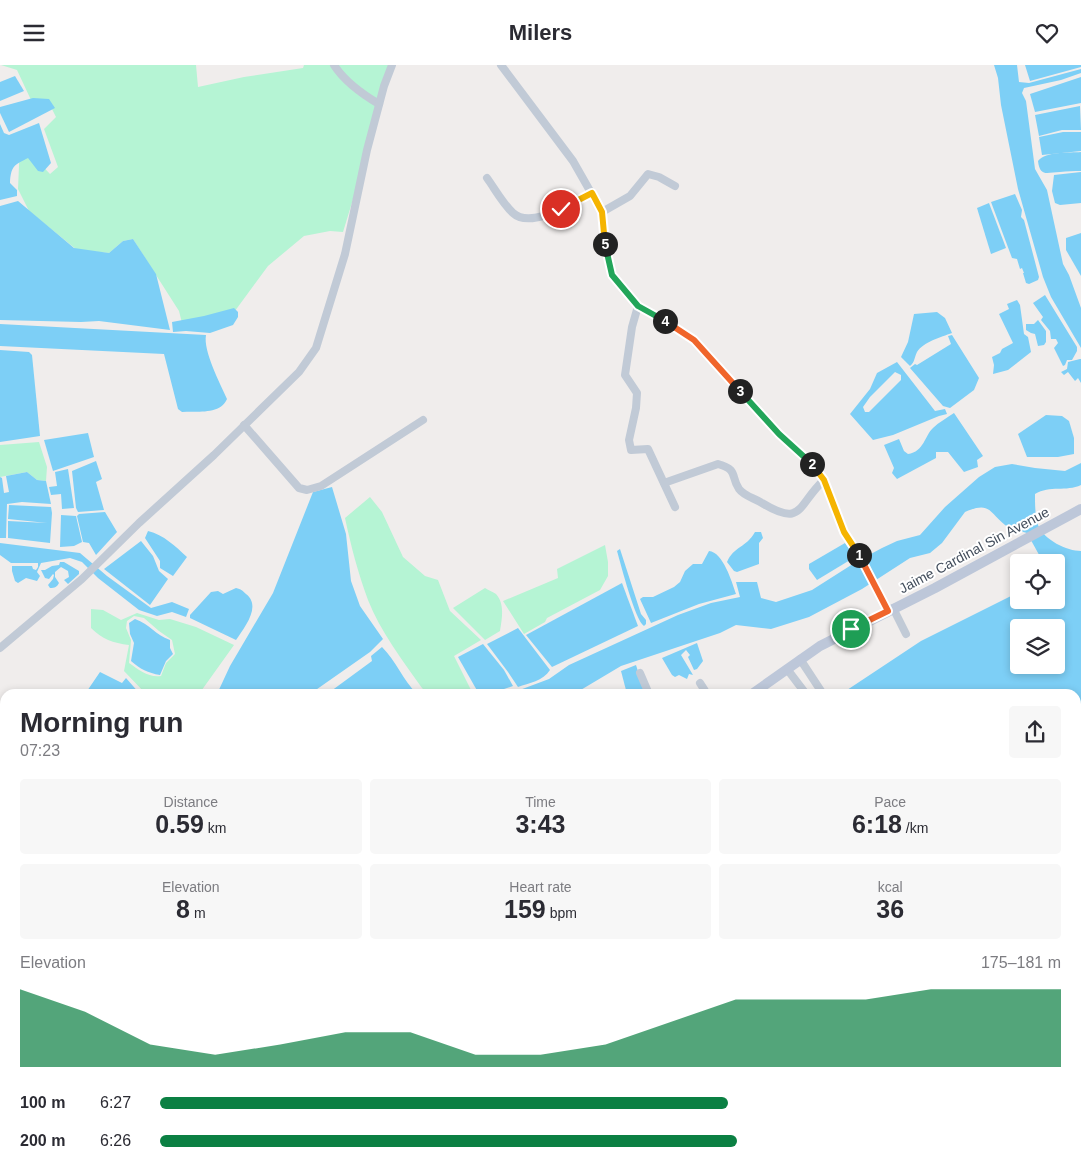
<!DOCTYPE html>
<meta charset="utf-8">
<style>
body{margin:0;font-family:Arial,sans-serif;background:#f7f7f7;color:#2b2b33;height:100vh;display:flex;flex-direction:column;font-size:19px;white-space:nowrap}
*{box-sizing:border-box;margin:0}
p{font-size:16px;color:#7c7c81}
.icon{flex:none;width:28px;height:28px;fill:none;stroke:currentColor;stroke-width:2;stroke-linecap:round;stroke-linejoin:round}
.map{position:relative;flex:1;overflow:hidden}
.side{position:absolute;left:0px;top:624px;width:1081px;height:481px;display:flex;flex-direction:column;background:#fff;border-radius:15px 15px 0 0;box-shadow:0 2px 8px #0003}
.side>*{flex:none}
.fabs{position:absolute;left:1010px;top:489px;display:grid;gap:10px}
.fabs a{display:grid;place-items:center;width:55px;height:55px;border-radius:5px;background:#fff;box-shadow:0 2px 8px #0003;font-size:25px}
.pin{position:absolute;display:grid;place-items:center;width:42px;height:42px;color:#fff;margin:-21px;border:2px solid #fff;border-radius:50%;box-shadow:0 1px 5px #0007}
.km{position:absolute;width:25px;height:25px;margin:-12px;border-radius:50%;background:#222;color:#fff;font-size:14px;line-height:25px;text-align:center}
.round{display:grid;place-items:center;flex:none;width:52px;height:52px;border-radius:5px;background:#f7f7f7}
.head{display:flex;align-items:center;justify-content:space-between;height:85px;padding:0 20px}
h1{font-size:28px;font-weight:700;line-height:38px}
.stats{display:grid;grid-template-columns:repeat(3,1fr);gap:8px;height:85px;padding:5px 20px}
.stats div{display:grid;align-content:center;border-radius:5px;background:#f7f7f7;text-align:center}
.stats b{font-size:25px;font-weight:700}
.stats small{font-size:14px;font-weight:400}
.stats p{font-size:14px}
.chart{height:140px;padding:10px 20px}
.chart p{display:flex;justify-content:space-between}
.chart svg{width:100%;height:90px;margin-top:5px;fill:#0b8043;opacity:.7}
ul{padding:0 20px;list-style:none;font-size:16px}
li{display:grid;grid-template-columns:80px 60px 1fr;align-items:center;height:38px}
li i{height:12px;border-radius:6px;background:#0b8043}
header{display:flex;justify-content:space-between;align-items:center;height:65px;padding:0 20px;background:#fff;font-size:22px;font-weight:700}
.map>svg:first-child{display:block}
</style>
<header><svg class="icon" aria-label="menu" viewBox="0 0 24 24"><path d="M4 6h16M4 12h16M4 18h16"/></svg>Milers<svg class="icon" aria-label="heart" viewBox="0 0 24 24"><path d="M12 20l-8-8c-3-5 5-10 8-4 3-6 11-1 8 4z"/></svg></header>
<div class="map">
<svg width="1081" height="1104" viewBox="0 0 1081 1104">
<rect width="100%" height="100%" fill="#f0edec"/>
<g fill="#b5f4d4" fill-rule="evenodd">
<polygon points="1,0 196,0 198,22 244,12 303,3 304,0 394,0 343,167 330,166 304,171 268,201 232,250 182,258 179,246 133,174 123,176 109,188 77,185 29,146 18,124 20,77 50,109 58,102 44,64 56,52 50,40 31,35 17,5"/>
<polygon points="39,377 47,402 46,416 37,415 27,407 0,412 0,380"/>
<path d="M370,432L382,447L403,492L425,511L438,515L450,546L481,575L454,591L473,629H428L422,623C403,596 380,566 368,535C358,508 351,481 345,453Z"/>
<polygon points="605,480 608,497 608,511 600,525 547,553 545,557 524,569 503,536 558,513 557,504"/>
<path d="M485,523C488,525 493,527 496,529C505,539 502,554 500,566L485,575L453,543Z"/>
<path d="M91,544L103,545L121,555L137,548L159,555L170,554L196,562L234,580L199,629H146L124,606L129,580C113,578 102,574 91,563ZM134,551L144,553L159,566L172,575L175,589L166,598L161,611C149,613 139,605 129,598L131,575L126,563L127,556Z"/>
</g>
<g fill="#7dcff6" fill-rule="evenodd">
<polygon points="994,0 1017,0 1019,17 1029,18 1081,4 1081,8 1061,15 1024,23 1022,28 1026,36 1035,104 1047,125 1063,199 1069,210 1081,243 1081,283 1051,232 1043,212 1018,124 1001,40 998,13"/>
<polygon points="1025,0 1081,0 1081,2 1030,16"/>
<polygon points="15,11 24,26 0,36 0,17"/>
<polygon points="1081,12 1081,38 1035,47 1030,29"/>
<polygon points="33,33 49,34 55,43 9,67 0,48 0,42"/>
<polygon points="1080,41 1081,65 1062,65 1039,71 1035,50"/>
<path d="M39,58L51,98L43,107L38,106L28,93C14,100 11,101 10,118L17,125V131L0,135V59L4,68L9,70Z"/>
<polygon points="1063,67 1081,67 1081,86 1042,90 1039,72"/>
<path d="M1081,87V106C1074,106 1067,106 1060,107C1048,107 1040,113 1038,96C1046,86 1069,88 1081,87Z"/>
<polygon points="1081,107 1081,138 1060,140 1055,138 1052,126 1054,110"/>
<polygon points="1015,129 1022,145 1021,152 1024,155 1039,212 1038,215 1029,219 1026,218 1023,208 1024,208 1022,203 1020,204 1017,194 1012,193 991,137"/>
<polygon points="18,136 74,183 109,188 123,176 133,174 156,209 170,265 99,256 81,257 0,255 0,141"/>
<polygon points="989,138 1006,183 991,189 977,143"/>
<polygon points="1081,168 1081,211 1066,185 1066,173"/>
<polygon points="1045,230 1077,282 1077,286 1072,295 1067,295 1065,300 1063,301 1054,283 1058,278 1056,274 1051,274 1050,266 1041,255 1043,252 1033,238"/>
<polygon points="1017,235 1020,240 1024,269 1028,272 1031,287 1008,305 993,309 994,300 992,292 1000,288 1002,284 1013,278 999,249 1009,244 1007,239"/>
<polygon points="234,243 238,247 238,252 233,260 210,268 186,266 173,267 172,257 204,251"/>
<path d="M937,247L945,253L952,268C941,272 923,277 917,287C914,293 915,297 910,301L901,292L908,277L914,249Z"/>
<polygon points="1038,255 1046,266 1046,277 1044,280 1038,281 1035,269 1031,268 1026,265 1026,259 1034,259"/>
<path d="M0,259L206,270C203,286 220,318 227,334C220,350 197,346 182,347L178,344L164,289L0,281Z"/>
<polygon points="952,270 979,313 974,325 950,343 943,341 910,303 915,299 917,300 951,279 948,271"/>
<polygon points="0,285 29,287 32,290 40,371 0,377"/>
<polygon points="1080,294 1081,294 1081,318 1078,313 1075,316 1068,307 1064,310 1061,307 1067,304 1068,297"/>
<path d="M897,297L935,346L945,344L947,349L939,351L893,370L873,375L850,349L870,324L877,308ZM895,307L901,310V315L869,347H865L863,342L870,332Z"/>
<path d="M954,348L983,391L977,395L978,402L964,407L948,387H936V393L897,414L892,408L894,403L884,380L899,374L904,386L908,389C924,387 925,370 933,363C939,357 947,353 954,348Z"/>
<polygon points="1046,350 1062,351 1069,356 1074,373 1074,389 1058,392 1027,392 1018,369"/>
<polygon points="88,368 94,392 53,406 44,375"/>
<polygon points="96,396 102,414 96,417 104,445 78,447 76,443 72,406"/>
<path d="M1081,398V420C1066,427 1050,420 1035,429C1035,438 1035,452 1038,460C1044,475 1067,486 1081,486V1104H72L77,1100H1076V629H841L921,576L1015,529L1019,525V535H1056V498L1043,497L1027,468C1020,466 1011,464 1005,460C989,447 990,436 965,447L942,478L930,488L910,493L862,524L809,552L771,564L736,560L720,568L621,601L574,629H509L549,614L569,600L678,550L711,538L740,532L736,517H757L761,533L776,537L812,525L856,497L882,483L897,476L920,470L945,442L979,412L995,402L1012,399L1035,403L1065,406ZM1019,562H1056V600H1019Z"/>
<polygon points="68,404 74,443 62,444 61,429 51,430 49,422 57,421 55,407"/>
<polygon points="27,407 37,415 46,416 51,439 22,437 7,439 6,473 0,473 0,412 2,413 4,428 9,427 6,411"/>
<polygon points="332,422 346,469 351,516 360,541 383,574 370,587 310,629 217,629 230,601 273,528 313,427"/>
<polygon points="9,440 51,442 52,448 50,478 8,473 8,456 47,458 8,454"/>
<polygon points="105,447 117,467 96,490 89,478 83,477 77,451 79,449"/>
<polygon points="61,450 76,451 82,477 74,481 60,482"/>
<path d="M148,466C164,470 175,481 187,492L173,511L160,503V496L145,473Z"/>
<path d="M755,467H761L763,473L759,478V499L737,507L734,506L727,497C734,481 746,483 755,467Z"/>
<polygon points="141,476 153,491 159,506 168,514 150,540 104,504"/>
<polygon points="0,478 80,488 107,511 151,543 172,537 189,544 186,552 172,547 157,551 139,545 98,513 82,497 70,493 41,498 37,507 40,511 37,516 26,513 18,518 15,516 12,506 12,501 32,501 33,504 36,505 38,502 38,498 11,498 0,490"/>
<polygon points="845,478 855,492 817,515 809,504 809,499"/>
<path d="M620,484L641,549L646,555V559L644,561C635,555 621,500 617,486Z"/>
<path d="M709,486C723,487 732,517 736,529L699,539L651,558L640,534L643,532H653L674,522L680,517L685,506L693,499H702Z"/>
<path d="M60,497H64L79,506V509L68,519L64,515L69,512L68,506L61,502L55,507V512L59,518C57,522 55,523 50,523L48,520L53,514L54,510L53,509L49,514L45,513L41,505H45L52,501L59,500Z"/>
<polygon points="622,518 638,561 552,602 526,570"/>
<path d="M236,523C241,524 243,526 246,529C262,541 244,563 236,575L190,553V550L211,527L218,526L223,529Z"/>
<path d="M135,554C150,559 155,570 170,575V583L173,589L166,596L160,610C148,608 140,604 131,596L134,578L130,569L129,558Z"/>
<path d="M518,563L550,605C543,616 529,618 518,622L508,607L487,579Z"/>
<polygon points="697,578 703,596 697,604 694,605 688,592 690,590 686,585 681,590 693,610 689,609 687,614 679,610 675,612 672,610 662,593"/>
<polygon points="483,579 504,605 513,621 489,629 479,629 458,592"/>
<path d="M382,582C396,596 403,615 417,629H327L372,596L371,591Z"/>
<polygon points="636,600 645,629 627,629 621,606"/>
<polygon points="100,607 122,618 126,613 140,629 85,629"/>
<polygon points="0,733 5,742 5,803 0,806"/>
<polygon points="5,853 5,958 0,957 0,855"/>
</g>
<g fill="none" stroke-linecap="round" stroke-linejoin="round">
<g stroke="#c1cad6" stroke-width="8">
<path d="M334,0C345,17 362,29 379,39"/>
<polyline points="501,0 573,96 602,147 606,182 612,210 638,241 666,256 694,275 779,369 814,402 824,415 844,467 860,491 888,546"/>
<path d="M487,113C495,124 503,139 513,148C531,165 574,137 592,128"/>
<polyline points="602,147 630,131 648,109 659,112 675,121"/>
<polyline points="638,241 632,262 625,310 637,328 636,343 629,375 631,385 648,384 675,442"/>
<polyline points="244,360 299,423 307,425 321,421 423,355"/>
<path d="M664,418L718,399C739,405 730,411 739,424C744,431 754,433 762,438C803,463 797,440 824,415"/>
<polyline points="893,543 906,569"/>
<polyline points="0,583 82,514 139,458 214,390 299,307 316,283 345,189 367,85 384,21 392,0"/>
<polyline points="800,594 823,629"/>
<polyline points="787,604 806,629"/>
<polyline points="640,608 649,629"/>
<polyline points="700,618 707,629"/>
</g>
<g stroke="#bdc7d9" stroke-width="10">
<polyline points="752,629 820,581 935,523 1081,444"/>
<polyline points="25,1104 31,1100"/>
</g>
</g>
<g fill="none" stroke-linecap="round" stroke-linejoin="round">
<g stroke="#fff" stroke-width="10">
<polyline id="split-1" points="851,564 888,546 859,490"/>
</g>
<g stroke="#fff" stroke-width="10">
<polyline id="split-2" points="812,399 824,415 844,467 859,490"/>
</g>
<g stroke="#fff" stroke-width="10">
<polyline id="split-3" points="740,326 779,369 812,399"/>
</g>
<g stroke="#fff" stroke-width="10">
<polyline id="split-4" points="665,256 694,275 740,326"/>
</g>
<g stroke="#fff" stroke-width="10">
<polyline id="split-5" points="605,179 612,210 638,241 665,256"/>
</g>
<g stroke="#fff" stroke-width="10">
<polyline id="split-6" points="561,144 592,128 602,147 605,179"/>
</g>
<use href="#split-1" stroke="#f0652b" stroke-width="6"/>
<use href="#split-2" stroke="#f5b400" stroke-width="6"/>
<use href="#split-3" stroke="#22a559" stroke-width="6"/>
<use href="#split-4" stroke="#f0652b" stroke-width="6"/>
<use href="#split-5" stroke="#22a559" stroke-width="6"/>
<use href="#split-6" stroke="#f5b400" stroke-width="6"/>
</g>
<g text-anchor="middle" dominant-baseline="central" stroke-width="4" stroke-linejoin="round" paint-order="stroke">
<g font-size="14" fill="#434e5c" stroke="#fff">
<text transform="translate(974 485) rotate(-28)">Jaime Cardinal Sin Avenue</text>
</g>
</g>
</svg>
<div class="fabs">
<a><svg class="icon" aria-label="locate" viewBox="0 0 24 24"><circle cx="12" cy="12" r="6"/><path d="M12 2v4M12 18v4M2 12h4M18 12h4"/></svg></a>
<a><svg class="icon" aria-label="layers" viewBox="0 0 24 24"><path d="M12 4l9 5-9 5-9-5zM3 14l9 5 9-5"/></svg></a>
</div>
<div class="pin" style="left:851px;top:564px;background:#1e9e55"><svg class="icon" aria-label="arrive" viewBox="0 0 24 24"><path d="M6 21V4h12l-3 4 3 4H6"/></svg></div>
<div class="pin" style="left:561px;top:144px;background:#d93025"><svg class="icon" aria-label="check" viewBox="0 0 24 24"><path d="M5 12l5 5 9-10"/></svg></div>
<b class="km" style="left:859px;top:490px">1</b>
<b class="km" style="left:812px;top:399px">2</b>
<b class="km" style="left:740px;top:326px">3</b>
<b class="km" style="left:665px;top:256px">4</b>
<b class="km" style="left:605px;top:179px">5</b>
<section class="side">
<div class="head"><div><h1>Morning run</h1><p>07:23</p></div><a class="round"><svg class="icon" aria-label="share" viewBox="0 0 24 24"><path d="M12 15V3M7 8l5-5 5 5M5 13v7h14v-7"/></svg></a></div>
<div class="stats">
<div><p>Distance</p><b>0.59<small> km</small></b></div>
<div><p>Time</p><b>3:43</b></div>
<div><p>Pace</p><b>6:18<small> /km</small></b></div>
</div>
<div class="stats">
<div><p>Elevation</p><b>8<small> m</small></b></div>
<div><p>Heart rate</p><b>159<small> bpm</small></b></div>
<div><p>kcal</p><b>36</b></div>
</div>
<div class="chart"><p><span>Elevation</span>175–181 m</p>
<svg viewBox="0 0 160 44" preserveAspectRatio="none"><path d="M0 44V6L10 17L20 33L30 38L40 33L50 27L60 27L70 38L80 38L90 33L100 22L110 11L120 11L130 11L140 6L150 6L160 6V44z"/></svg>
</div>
<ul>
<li><b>100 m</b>6:27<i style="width:63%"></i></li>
<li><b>200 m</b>6:26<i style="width:64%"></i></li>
</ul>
</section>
</div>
